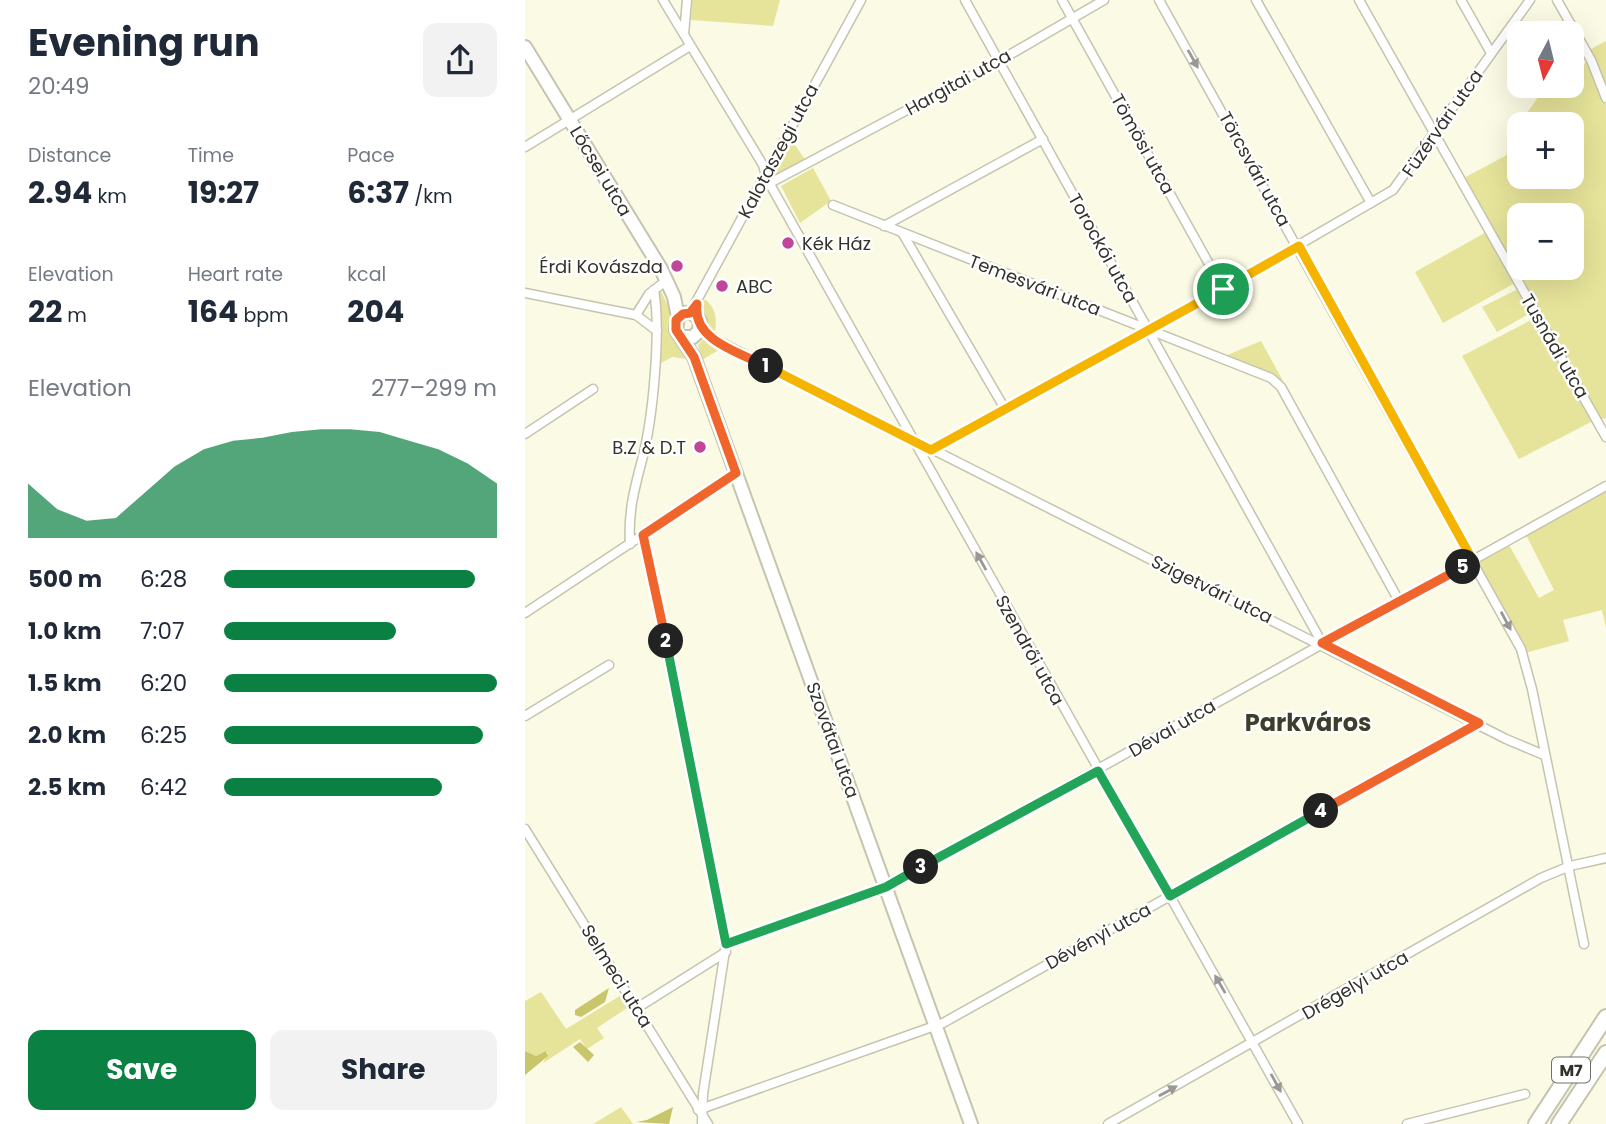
<!DOCTYPE html>
<meta charset="utf-8">
<style>
body{margin:0;font-family:Poppins,sans-serif;background:#f2f2f3;color:#1f2937;height:100vh;display:flex;flex-direction:column;font-size:26px;white-space:nowrap}
*{box-sizing:border-box;margin:0}
p{font-size:23px;color:#747a83}
.icon{flex:none;width:38px;height:38px;fill:none;stroke:currentColor;stroke-width:2;stroke-linecap:round;stroke-linejoin:round}
.map{position:relative;flex:1;overflow:hidden}
.drawer{display:flex;flex-direction:column;background:#fff;width:525px}
.drawer>*{flex:none}
.needle{width:46px;rotate:187deg}
.controls{position:absolute;left:982px;top:21px;display:grid;gap:14px}
.controls a{display:grid;place-items:center;width:77px;height:77px;border-radius:14px;background:#fff;box-shadow:0 7px 28px #0002;font-size:35px}
.pin{position:absolute;display:grid;place-items:center;width:60px;height:60px;color:#fff;margin:-30px;border:4px solid #fff;border-radius:50%;box-shadow:0 2px 7px #0007}
.km{position:absolute;width:35px;height:35px;margin:-18px;border-radius:50%;background:#222;color:#fff;font-size:19px;line-height:35px;text-align:center}
.round{display:grid;place-items:center;flex:none;width:74px;height:74px;border-radius:14px;background:#f2f2f3}
.summary{display:flex;align-items:center;justify-content:space-between;height:119px;padding:0 28px}
h1{font-size:38px;font-weight:700;line-height:52px}
.metrics{display:grid;grid-template-columns:repeat(3,1fr);gap:10px;height:119px;padding:7px 28px}
.metrics div{display:grid;align-content:center}
.metrics b{font-size:30px;font-weight:700}
.metrics small{font-size:19px;font-weight:400}
.metrics p{font-size:19px}
.chart{height:196px;padding:14px 28px}
.chart p{display:flex;justify-content:space-between}
.chart svg{width:100%;height:126px;margin-top:7px;fill:#0b8043;opacity:.7}
.action{display:flex;gap:14px;margin-top:auto;padding:14px 28px}
.action a{flex:1;height:80px;border-radius:14px;background:#0b8043;color:#fff;font-size:28px;font-weight:700;line-height:80px;text-align:center}
.action a+a{background:#f2f2f3;color:#1f2937}
ul{padding:0 28px;list-style:none;font-size:23px}
li{display:grid;grid-template-columns:112px 84px 1fr;align-items:center;height:52px}
li i{height:18px;border-radius:9px;background:#0b8043}
main{display:flex;flex:1;min-height:0}
.map>svg:first-child{display:block}
</style>
<main>
<section class="drawer">
<div class="summary"><div><h1>Evening run</h1><p>20:49</p></div><a class="round"><svg class="icon" aria-label="share" viewBox="0 0 24 24"><path d="M12 15V3M7 8l5-5 5 5M5 13v7h14v-7"/></svg></a></div>
<div class="metrics">
<div><p>Distance</p><b>2.94<small> km</small></b></div>
<div><p>Time</p><b>19:27</b></div>
<div><p>Pace</p><b>6:37<small> /km</small></b></div>
</div>
<div class="metrics">
<div><p>Elevation</p><b>22<small> m</small></b></div>
<div><p>Heart rate</p><b>164<small> bpm</small></b></div>
<div><p>kcal</p><b>204</b></div>
</div>
<div class="chart"><p><span>Elevation</span>277–299 m</p>
<svg viewBox="0 0 160 44" preserveAspectRatio="none"><path d="M0 44V25L10 34L20 38L30 37L40 28L50 19L60 13L70 10L80 9L90 7L100 6L110 6L120 7L130 10L140 13L150 18L160 25V44z"/></svg>
</div>
<ul>
<li><b>500 m</b>6:28<i style="width:92%"></i></li>
<li><b>1.0 km</b>7:07<i style="width:63%"></i></li>
<li><b>1.5 km</b>6:20<i style="width:100%"></i></li>
<li><b>2.0 km</b>6:25<i style="width:95%"></i></li>
<li><b>2.5 km</b>6:42<i style="width:80%"></i></li>
</ul>
<div class="action"><a>Save</a><a>Share</a></div>
</section>
<div class="map">
<svg width="1081" height="1124" viewBox="0 0 1081 1124">
<rect width="100%" height="100%" fill="#fbfae4"/>
<g fill="#e6e49a" fill-rule="evenodd">
<polygon points="167,0 255,0 248,26 166,20"/>
<path d="M1028,0H1038L1064,50L1081,41V418L1064,423L994,459L937,356L1010,318L1007,312L972,332L957,307L993,289L990,283L918,323L890,272L965,230L937,179L980,156L991,144L985,138L994,125V177H1046V124H994L1021,86H1046L1047,71L1064,61ZM994,215H1046V268H994Z"/>
<polygon points="266,139 281,161 250,175 248,169"/>
<polygon points="288,168 306,201 275,223 256,186"/>
<polygon points="135,289 144,308 145,334 154,342 161,359 147,357 133,365"/>
<path d="M180,299C191,308 192,319 190,332L180,328L174,312Z"/>
<polygon points="178,339 197,348 177,360 173,345"/>
<polygon points="736,341 758,381 754,383 700,356"/>
<polygon points="1081,490 1081,628 1077,610 1038,620 1044,641 1000,653 951,563 984,545 1014,598 1029,590 1001,535"/>
<polygon points="16,992 41,1029 98,994 105,1006 72,1028 79,1038 62,1049 55,1039 18,1063 23,1053 21,1051 11,1056 0,1051 0,1001"/>
<polygon points="96,1107 108,1124 68,1124 70,1123"/>
</g>
<g fill="#c9c56b">
<polygon points="84,988 80,1002 56,1017 50,1015 50,1010"/>
<polygon points="55,1042 69,1055 63,1062 48,1047"/>
<polygon points="0,1051 11,1056 21,1051 23,1056 0,1075"/>
<polygon points="148,1107 144,1124 111,1122 122,1120"/>
</g>
<g fill="none" stroke-linecap="round" stroke-linejoin="round">
<g stroke="#c5c4af" stroke-width="11">
<g id="street">
<polyline points="138,0 238,165 242,179 773,1124"/>
<polyline points="440,0 797,643"/>
<polyline points="537,0 698,289"/>
<polyline points="634,0 996,649 1007,689 1059,944"/>
<polyline points="731,0 846,203"/>
<polyline points="834,0 1081,437"/>
<polyline points="936,0 966,53"/>
<polyline points="1032,0 1066,60 1081,98"/>
<polyline points="159,34 162,0"/>
<polyline points="0,147 165,46"/>
<polyline points="247,182 474,61 579,0"/>
<polyline points="308,205 746,378 756,387 874,601"/>
<polyline points="359,226 518,139"/>
<polyline points="378,234 480,409"/>
<polyline points="0,293 111,315 132,331"/>
<polyline points="165,313 336,0"/>
<polyline points="111,315 124,294 142,280"/>
<polyline points="175,328 183,336 981,739 1019,755"/>
<polyline points="0,434 68,389"/>
<polyline points="406,449 698,289 868,190 1005,0"/>
<polyline points="118,535 201,944 178,1094 177,1124"/>
<path d="M105,544C103,513 109,490 117,460C128,419 136,332 129,290"/>
<polyline points="0,613 211,473"/>
<polyline points="0,716 84,665"/>
<polyline points="0,829 183,1124"/>
<polyline points="201,944 361,887 1081,486"/>
<polyline points="112,1008 201,952"/>
<polyline points="173,1110 418,1023 954,723"/>
<polyline points="583,1124 1016,878 1045,866 1081,858"/>
<polyline points="882,1124 1000,1094"/>
</g>
</g>
<g stroke="#c5c4af" stroke-width="16">
<g id="secondary">
<polyline points="0,47 136,269 149,297 153,317"/>
<path d="M159,337H168L174,331L175,321C169,312 161,310 153,317L151,330L169,357L446,1124"/>
</g>
</g>
<g stroke="#c5c4af" stroke-width="18">
<g id="highway">
<polyline points="1011,1124 1081,1017"/>
<polyline points="1034,1124 1081,1053"/>
</g>
</g>
<use href="#street" stroke="#fff" stroke-width="8"/>
<use href="#secondary" stroke="#fff" stroke-width="12"/>
<use href="#highway" stroke="#fff" stroke-width="14"/>
</g>
<defs><path id="oneway-solid" d="M-6-.8H1V-3.2L6.5 0L1 3.2V.8H-6Z" transform="scale(1.75)"/></defs>
<g fill="#999894">
<use href="#oneway-solid" transform="translate(668 59) rotate(61)"/>
<use href="#oneway-solid" transform="translate(456 561) rotate(-119)"/>
<use href="#oneway-solid" transform="translate(981 621) rotate(62)"/>
<use href="#oneway-solid" transform="translate(695 984) rotate(-120)"/>
<use href="#oneway-solid" transform="translate(751 1083) rotate(61)"/>
<use href="#oneway-solid" transform="translate(643 1091) rotate(-29)"/>
</g>
<g fill="none" stroke-linecap="round" stroke-linejoin="round">
<g stroke="#fff" stroke-width="14">
<polyline id="split-1" points="241,366 406,450 698,289"/>
</g>
<g stroke="#fff" stroke-width="14">
<path id="split-2" d="M141,641L118,535L211,473L169,357L151,330V320L158,314L165,313L172,304C167,340 213,352 241,366"/>
</g>
<g stroke="#fff" stroke-width="14">
<polyline id="split-3" points="141,641 201,944 361,887 396,867"/>
</g>
<g stroke="#fff" stroke-width="14">
<polyline id="split-4" points="396,867 573,771 645,896 796,811"/>
</g>
<g stroke="#fff" stroke-width="14">
<polyline id="split-5" points="796,811 954,723 797,643 938,567"/>
</g>
<g stroke="#fff" stroke-width="14">
<polyline id="split-6" points="698,289 774,246 948,561 938,567"/>
</g>
<use href="#split-1" stroke="#f5b400" stroke-width="9"/>
<use href="#split-2" stroke="#f0652b" stroke-width="9"/>
<use href="#split-3" stroke="#22a559" stroke-width="9"/>
<use href="#split-4" stroke="#22a559" stroke-width="9"/>
<use href="#split-5" stroke="#f0652b" stroke-width="9"/>
<use href="#split-6" stroke="#f5b400" stroke-width="9"/>
</g>
<g fill="#bf4699" stroke="#fff" stroke-width="2.5">
<circle cx="263" cy="243" r="7"/>
<circle cx="152" cy="266" r="7"/>
<circle cx="197" cy="286" r="7"/>
<circle cx="175" cy="447" r="7"/>
</g>
<g text-anchor="middle" dominant-baseline="central" stroke-width="5" stroke-linejoin="round" paint-order="stroke">
<rect fill="#fff" stroke="#70706a" stroke-width="2" x="1027" y="1057.5" width="38" height="25" rx="5"/>
<g font-size="16" font-weight="bold" fill="#33322a">
<text x="1046" y="1070">M7</text>
</g>
<g font-size="18" fill="#33322a" stroke="#fff">
<text transform="translate(433 82) rotate(-29)">Hargitai utca</text>
<text transform="translate(917 123) rotate(-55)">Füzérvári utca</text>
<text transform="translate(618 144) rotate(61)">Tömösi utca</text>
<text transform="translate(253 151) rotate(-62)">Kalotaszegi utca</text>
<text transform="translate(730 169) rotate(61)">Törcsvári utca</text>
<text transform="translate(76 171) rotate(59)">Lőcsei utca</text>
<text transform="translate(578 248) rotate(61)">Torockói utca</text>
<text transform="translate(510 285) rotate(21)">Temesvári utca</text>
<text transform="translate(1030 346) rotate(60)">Tusnádi utca</text>
<text transform="translate(687 589) rotate(26)">Szigetvári utca</text>
<text transform="translate(505 650) rotate(61)">Szendrői utca</text>
<text transform="translate(647 728) rotate(-30)">Dévai utca</text>
<text transform="translate(308 740) rotate(70)">Szovátai utca</text>
<text transform="translate(573 936) rotate(-29)">Dévényi utca</text>
<text transform="translate(92 976) rotate(58)">Selmeci utca</text>
<text transform="translate(830 985) rotate(-30)">Drégelyi utca</text>
</g>
<g font-size="18" fill="#33322a" stroke="#fff" text-anchor="start">
<text x="277" y="243">Kék Ház</text>
<text x="138" y="266" text-anchor="end">Érdi Kovászda</text>
<text x="211" y="286">ABC</text>
<text x="161" y="447" text-anchor="end">B.Z &amp; D.T</text>
</g>
<g font-size="24" font-weight="bold" fill="#3e3e2c" stroke="#fff">
<text x="783" y="722">Parkváros</text>
</g>
</g>
</svg>
<div class="controls">
<a><svg class="needle" viewBox="-14 -14 28 28"><path d="M0-13l5 13h-10z" fill="#e53935"/><path d="M0 13l5-13h-10z" fill="#747a83"/></svg></a>
<a>+</a>
<a>−</a>
</div>
<div class="pin" style="left:698px;top:289px;background:#1e9e55"><svg class="icon" aria-label="arrive" viewBox="0 0 24 24"><path d="M6 21V4h12l-3 4 3 4H6"/></svg></div>
<b class="km" style="left:241px;top:366px">1</b>
<b class="km" style="left:141px;top:641px">2</b>
<b class="km" style="left:396px;top:867px">3</b>
<b class="km" style="left:796px;top:811px">4</b>
<b class="km" style="left:938px;top:567px">5</b>
</div>
</main>
